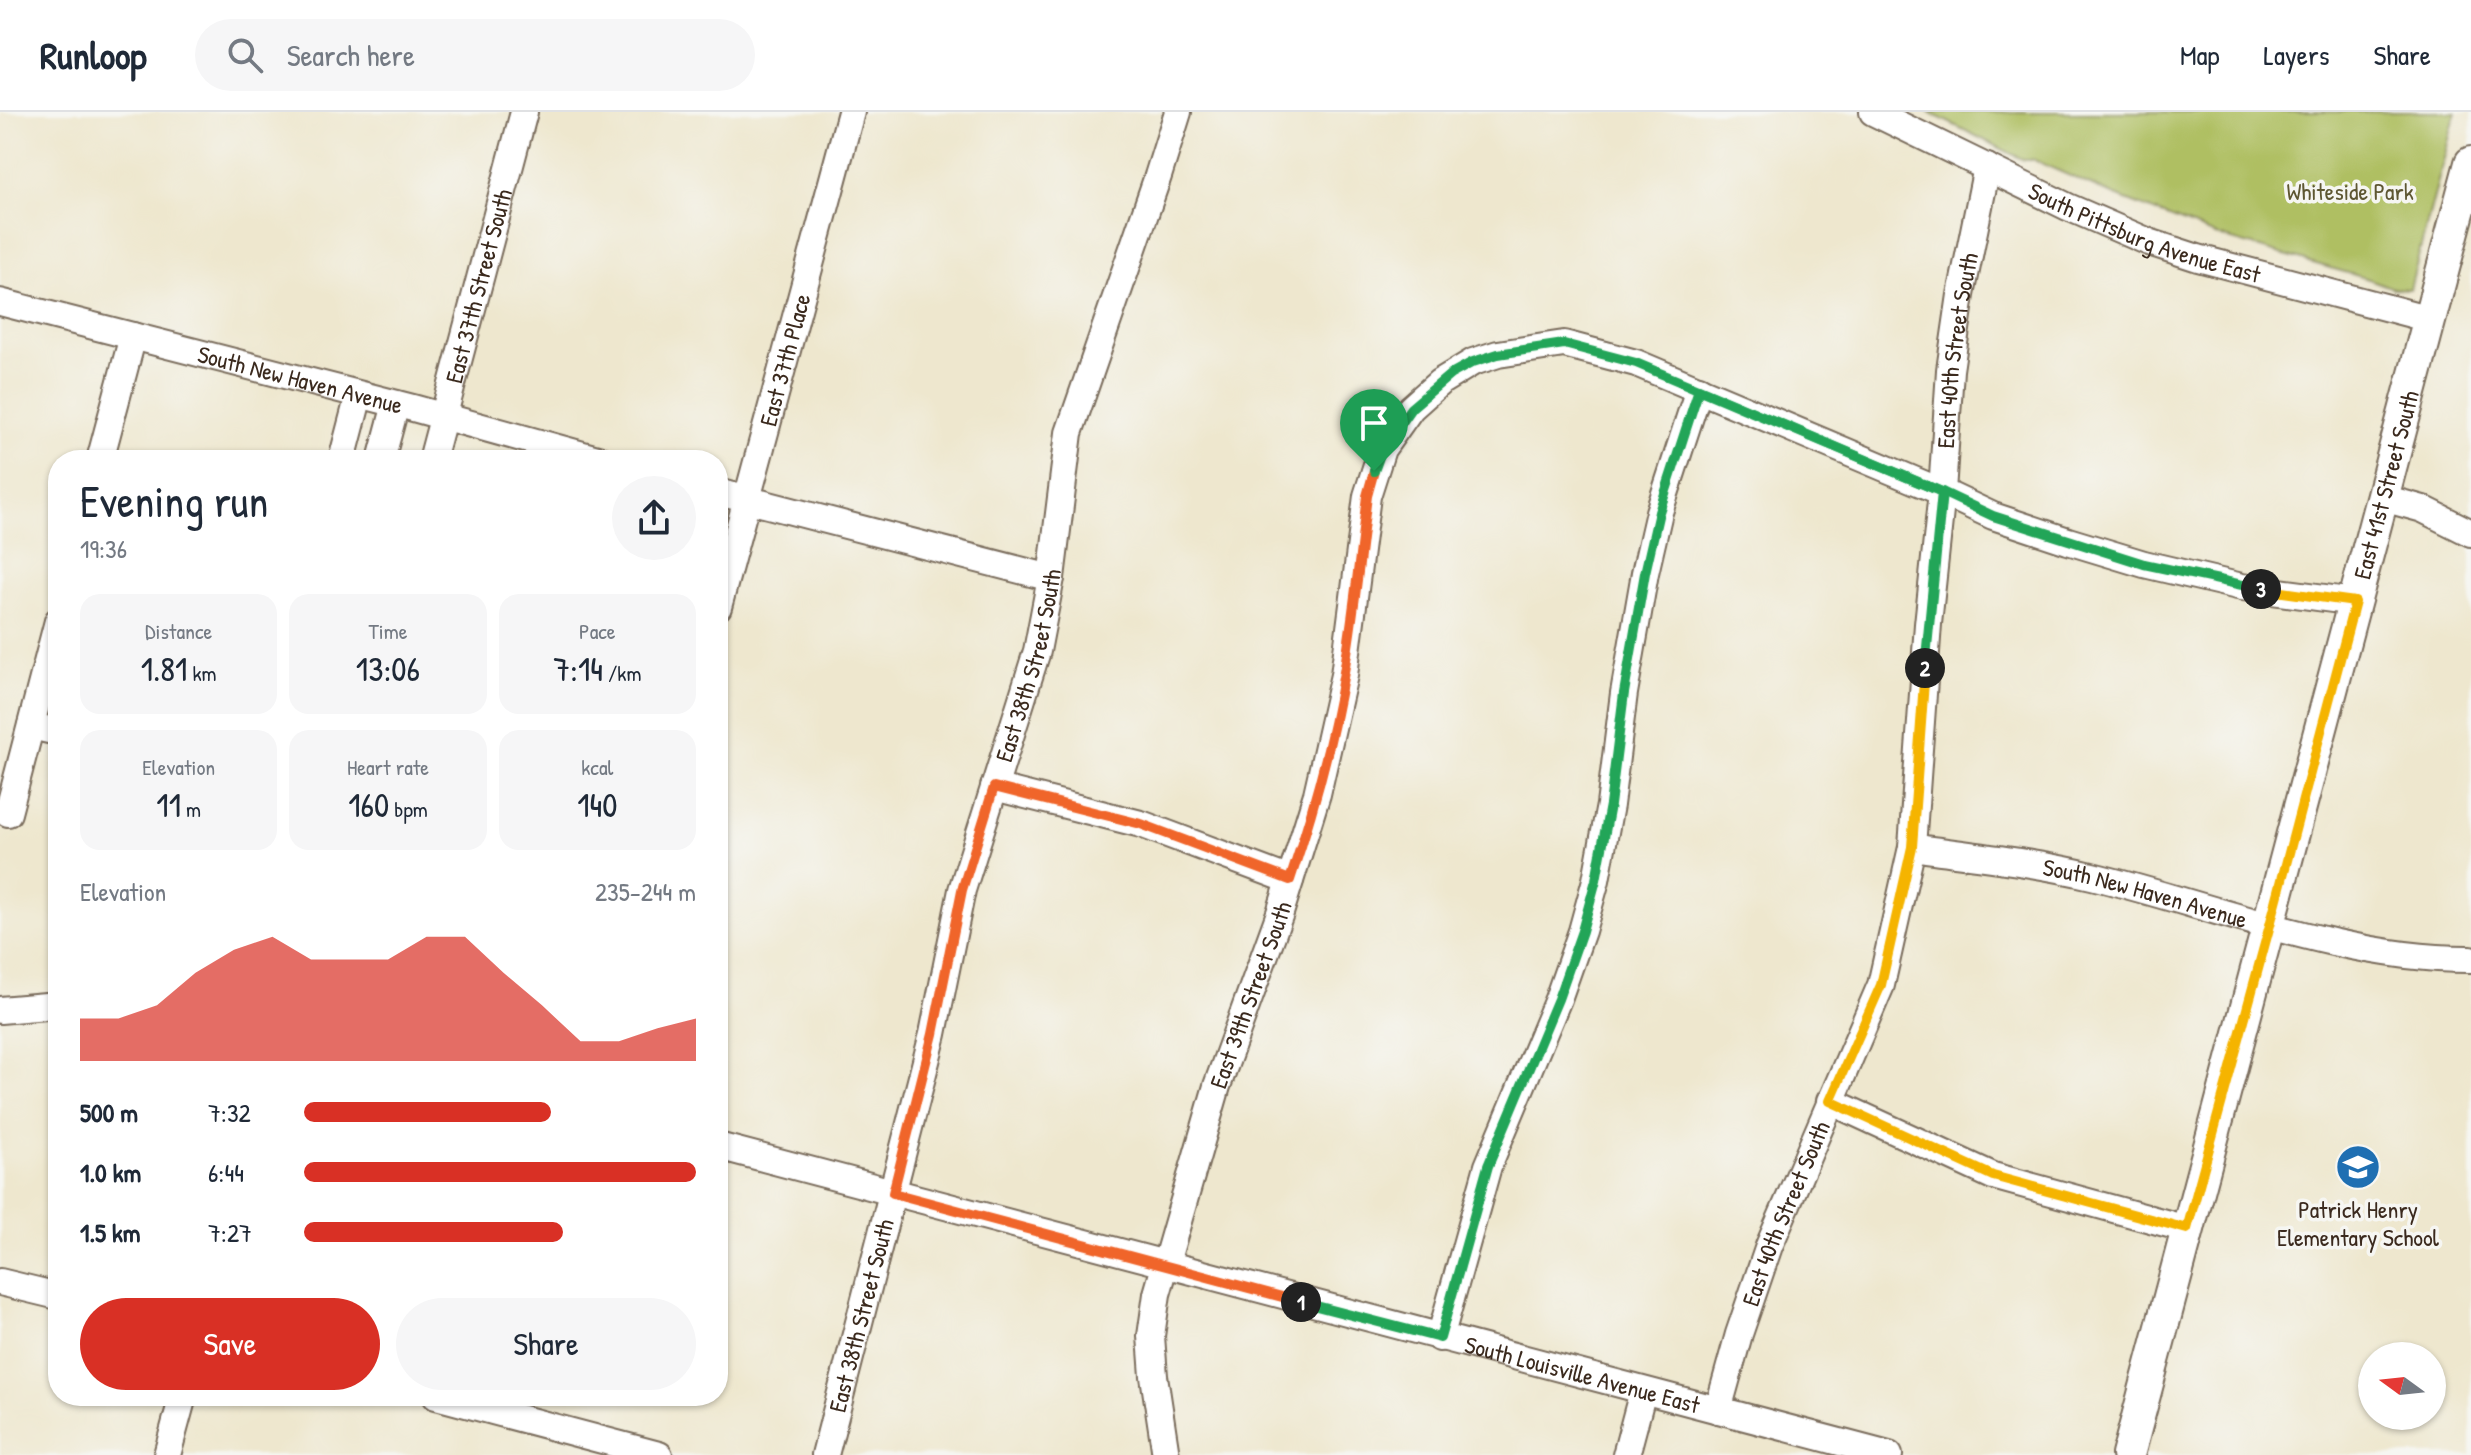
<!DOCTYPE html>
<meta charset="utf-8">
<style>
body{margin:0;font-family:"Patrick Hand",sans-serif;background:#f6f6f7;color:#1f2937;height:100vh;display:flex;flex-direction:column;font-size:30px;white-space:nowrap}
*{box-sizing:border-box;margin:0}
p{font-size:26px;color:#747a83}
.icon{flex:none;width:44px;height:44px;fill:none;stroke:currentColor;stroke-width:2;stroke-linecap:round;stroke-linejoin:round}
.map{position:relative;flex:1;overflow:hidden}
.drawer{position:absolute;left:48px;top:338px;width:680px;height:956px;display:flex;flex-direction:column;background:#fff;border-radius:32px;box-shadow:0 2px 6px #0004}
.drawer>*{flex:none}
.needle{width:52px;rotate:285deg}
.fabs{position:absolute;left:2358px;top:1230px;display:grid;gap:16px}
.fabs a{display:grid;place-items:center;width:88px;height:88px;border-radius:50%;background:#fff;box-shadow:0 2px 6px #0004;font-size:40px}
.pin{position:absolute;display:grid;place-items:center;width:68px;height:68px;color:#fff;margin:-82px -34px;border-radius:50% 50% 50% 0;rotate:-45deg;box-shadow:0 0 8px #0007}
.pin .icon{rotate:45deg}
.km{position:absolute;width:40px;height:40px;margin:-20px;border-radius:50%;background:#222;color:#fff;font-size:22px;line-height:40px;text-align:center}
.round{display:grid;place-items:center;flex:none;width:84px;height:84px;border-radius:42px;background:#f6f6f7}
.head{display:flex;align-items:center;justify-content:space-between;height:136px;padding:0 32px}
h1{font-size:44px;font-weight:600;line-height:60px}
.stats{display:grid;grid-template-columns:repeat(3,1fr);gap:12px;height:136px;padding:8px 32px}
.stats div{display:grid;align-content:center;border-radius:20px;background:#f6f6f7;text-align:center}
.stats b{font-size:34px;font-weight:600}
.stats small{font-size:22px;font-weight:400}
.stats p{font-size:22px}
.chart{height:224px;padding:16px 32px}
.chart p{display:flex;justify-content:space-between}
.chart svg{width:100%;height:144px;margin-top:8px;fill:#d93025;opacity:.7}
.button{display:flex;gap:16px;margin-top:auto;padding:16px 32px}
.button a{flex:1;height:92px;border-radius:48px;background:#d93025;color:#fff;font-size:32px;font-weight:600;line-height:92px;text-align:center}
.button a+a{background:#f6f6f7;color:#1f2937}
ul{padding:0 32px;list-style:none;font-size:26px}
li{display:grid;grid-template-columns:128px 96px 1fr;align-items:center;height:60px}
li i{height:20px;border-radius:10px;background:#d93025}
header{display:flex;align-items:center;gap:48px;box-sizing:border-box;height:112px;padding:0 40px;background:#fff;border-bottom:2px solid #e0e1e3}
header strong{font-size:38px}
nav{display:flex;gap:44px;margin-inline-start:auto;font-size:28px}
.search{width:560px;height:72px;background:#f6f6f7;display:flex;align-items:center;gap:20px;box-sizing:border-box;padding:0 28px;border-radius:44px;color:#747a83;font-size:30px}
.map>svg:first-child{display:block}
</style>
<header>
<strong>Runloop</strong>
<div class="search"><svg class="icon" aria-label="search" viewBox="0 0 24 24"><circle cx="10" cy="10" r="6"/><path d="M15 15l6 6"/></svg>Search here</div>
<nav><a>Map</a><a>Layers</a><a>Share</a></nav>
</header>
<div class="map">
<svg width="2471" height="1343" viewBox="0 0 2471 1343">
<rect width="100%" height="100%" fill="#f6f6f2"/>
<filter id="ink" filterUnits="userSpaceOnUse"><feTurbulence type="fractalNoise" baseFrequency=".0125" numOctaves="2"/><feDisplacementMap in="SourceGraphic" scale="16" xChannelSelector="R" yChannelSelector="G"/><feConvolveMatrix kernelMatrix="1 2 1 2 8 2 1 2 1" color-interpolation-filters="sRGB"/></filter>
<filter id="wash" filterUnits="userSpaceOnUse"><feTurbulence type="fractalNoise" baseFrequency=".006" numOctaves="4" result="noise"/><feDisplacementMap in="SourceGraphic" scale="32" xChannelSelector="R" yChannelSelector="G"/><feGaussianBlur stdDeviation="1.8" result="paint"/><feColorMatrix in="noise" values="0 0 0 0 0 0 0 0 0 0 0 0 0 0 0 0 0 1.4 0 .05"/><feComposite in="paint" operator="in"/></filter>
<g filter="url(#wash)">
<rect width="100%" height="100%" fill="#eee7ce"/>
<polygon fill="#afbf62" stroke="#757440" stroke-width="2" points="1928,0 2456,0 2410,177 2393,176 2369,167 2218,124 2113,83 2034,48 2024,48"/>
</g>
<g filter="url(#ink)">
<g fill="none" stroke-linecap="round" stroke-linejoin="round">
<g stroke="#7a6c5c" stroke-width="30">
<g id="minor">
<path id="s1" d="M1873,0L2068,95L2149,130L2198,146L2430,207"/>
<path id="s2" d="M0,190L413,296L601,348"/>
<polyline points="100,348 133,224"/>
<polyline points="342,348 359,283"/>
<polyline points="381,348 396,292"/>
<path id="s3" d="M432,348L524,0"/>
<polyline points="718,380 1051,466"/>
<polyline points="2383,386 2423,397 2471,421"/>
<path id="s4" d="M718,495L851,0"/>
<polyline points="31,614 58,620"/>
<polyline points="994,675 1141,712 1290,768"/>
<polyline points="8,701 58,509"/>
<path id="s5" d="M1912,735C1972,744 2033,750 2092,764C2213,794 2347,848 2471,847"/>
<polyline points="0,898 58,893"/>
<polyline points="1830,989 1993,1064 2187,1117"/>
<path id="s6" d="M718,1034L1889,1343"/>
<polyline points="0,1170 58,1184"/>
<polyline points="1440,1226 1488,1054 1558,887 1582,819 1596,768 1610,693 1624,581 1645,461 1659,400 1699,277"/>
<polyline points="436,1284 659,1343"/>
<path id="s7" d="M1718,1298L1739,1222L1769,1134L1881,873L1912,735L1928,512L1942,380L1950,258L1961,183L1987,55"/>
<polyline points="167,1343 183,1284"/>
<path id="s8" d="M825,1343L933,922L962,778L1037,539L1051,466L1069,321L1158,64L1178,0"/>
<path id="s9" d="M1166,1343L1154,1264L1151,1224L1157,1182L1217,974L1280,801L1317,682L1344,563L1367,384L1382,337L1411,296L1440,270L1473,250L1498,242L1564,232L1636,251L1942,380L1993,404L2068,429L2144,452L2242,475L2355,490"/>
<polyline points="1626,1343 1643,1279"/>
</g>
</g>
<g stroke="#7a6c5c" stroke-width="36">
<g id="major">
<path id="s10" d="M2128,1343L2471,51"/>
</g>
</g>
<use href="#minor" stroke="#fff" stroke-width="26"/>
<use href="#major" stroke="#fff" stroke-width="32"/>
</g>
</g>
<g fill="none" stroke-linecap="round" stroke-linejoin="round" filter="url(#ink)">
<g stroke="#fff" stroke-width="16">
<path id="split-1" d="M1301,1190L893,1081L933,922L962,778L994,675L1141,712L1290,768C1313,700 1332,631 1344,560C1354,502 1360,442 1367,384L1374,359"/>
</g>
<g stroke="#fff" stroke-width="16">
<polyline id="split-2" points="1301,1190 1440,1226 1488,1054 1558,887 1582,819 1596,768 1610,693 1624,581 1645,461 1659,400 1699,277 1942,380 1925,556"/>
</g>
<g stroke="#fff" stroke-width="16">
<polyline id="split-3" points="1925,556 1912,735 1881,873 1830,989 1993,1064 2187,1117 2270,813 2355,490 2261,477"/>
</g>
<g stroke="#fff" stroke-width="16">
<polyline id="split-4" points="1374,359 1382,337 1411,296 1451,262 1473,250 1498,242 1564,232 1636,251 1942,380 1993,404 2144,452 2261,477"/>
</g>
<use href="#split-1" stroke="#f0652b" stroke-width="10"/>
<use href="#split-2" stroke="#22a559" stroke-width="10"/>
<use href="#split-3" stroke="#f5b400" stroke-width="10"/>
<use href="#split-4" stroke="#22a559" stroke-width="10"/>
</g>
<defs>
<g id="school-disc" transform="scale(2.3)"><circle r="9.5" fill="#1f6fb2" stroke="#f6f6f2"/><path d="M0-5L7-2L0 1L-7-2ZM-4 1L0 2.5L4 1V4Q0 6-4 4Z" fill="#fff"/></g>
</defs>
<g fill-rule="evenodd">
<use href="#school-disc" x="2358" y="1055"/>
</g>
<g text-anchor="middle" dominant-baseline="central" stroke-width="7" stroke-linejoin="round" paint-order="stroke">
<g font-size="24" fill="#5e5732" stroke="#f6f6f2">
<text x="2350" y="79">Whiteside Park</text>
</g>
<g font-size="24" fill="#3b2a1e" stroke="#f6f6f2">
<text stroke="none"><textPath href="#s1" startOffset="298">South Pittsburg Avenue East</textPath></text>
<text stroke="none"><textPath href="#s3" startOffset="180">East 37th Street South</textPath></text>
<text stroke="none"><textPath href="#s7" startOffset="1096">East 40th Street South</textPath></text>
<text stroke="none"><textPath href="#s4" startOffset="256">East 37th Place</textPath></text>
<text stroke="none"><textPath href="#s2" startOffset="310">South New Haven Avenue</textPath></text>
<text stroke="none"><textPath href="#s10" startOffset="1004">East 41st Street South</textPath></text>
<text stroke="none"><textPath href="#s8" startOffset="816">East 38th Street South</textPath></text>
<text stroke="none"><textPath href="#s5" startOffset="238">South New Haven Avenue</textPath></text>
<text stroke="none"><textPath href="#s9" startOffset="476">East 39th Street South</textPath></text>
<text stroke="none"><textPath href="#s7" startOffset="208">East 40th Street South</textPath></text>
<text stroke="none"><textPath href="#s8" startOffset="144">East 38th Street South</textPath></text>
<text stroke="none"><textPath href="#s6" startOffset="894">South Louisville Avenue East</textPath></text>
</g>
<g font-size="24" fill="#3b2a1e" stroke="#f6f6f2">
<text x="2358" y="1097">Patrick Henry<tspan x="2358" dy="28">Elementary School</tspan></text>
</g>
</g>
</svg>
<div class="fabs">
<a><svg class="needle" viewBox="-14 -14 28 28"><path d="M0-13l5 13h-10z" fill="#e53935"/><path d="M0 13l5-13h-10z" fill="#747a83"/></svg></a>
</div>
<div class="pin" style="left:1374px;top:359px;background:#1e9e55"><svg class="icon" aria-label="arrive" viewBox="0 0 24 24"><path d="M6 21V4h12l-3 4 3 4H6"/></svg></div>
<b class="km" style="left:1301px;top:1190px">1</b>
<b class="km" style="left:1925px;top:556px">2</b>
<b class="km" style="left:2261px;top:477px">3</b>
<section class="drawer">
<div class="head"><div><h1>Evening run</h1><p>19:36</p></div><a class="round"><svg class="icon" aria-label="share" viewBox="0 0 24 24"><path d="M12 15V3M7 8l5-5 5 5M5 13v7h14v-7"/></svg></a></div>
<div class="stats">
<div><p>Distance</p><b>1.81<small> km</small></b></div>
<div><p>Time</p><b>13:06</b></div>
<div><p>Pace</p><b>7:14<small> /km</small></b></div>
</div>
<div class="stats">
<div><p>Elevation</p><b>11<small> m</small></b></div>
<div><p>Heart rate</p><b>160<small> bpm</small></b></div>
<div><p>kcal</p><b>140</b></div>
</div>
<div class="chart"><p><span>Elevation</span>235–244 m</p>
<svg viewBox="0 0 160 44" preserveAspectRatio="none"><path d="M0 44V31L10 31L20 27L30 17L40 10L50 6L60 13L70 13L80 13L90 6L100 6L110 17L120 27L130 38L140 38L150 34L160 31V44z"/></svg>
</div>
<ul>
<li><b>500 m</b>7:32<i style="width:63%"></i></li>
<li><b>1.0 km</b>6:44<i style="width:100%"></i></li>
<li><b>1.5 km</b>7:27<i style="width:66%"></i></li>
</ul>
<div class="button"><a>Save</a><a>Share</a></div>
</section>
</div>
